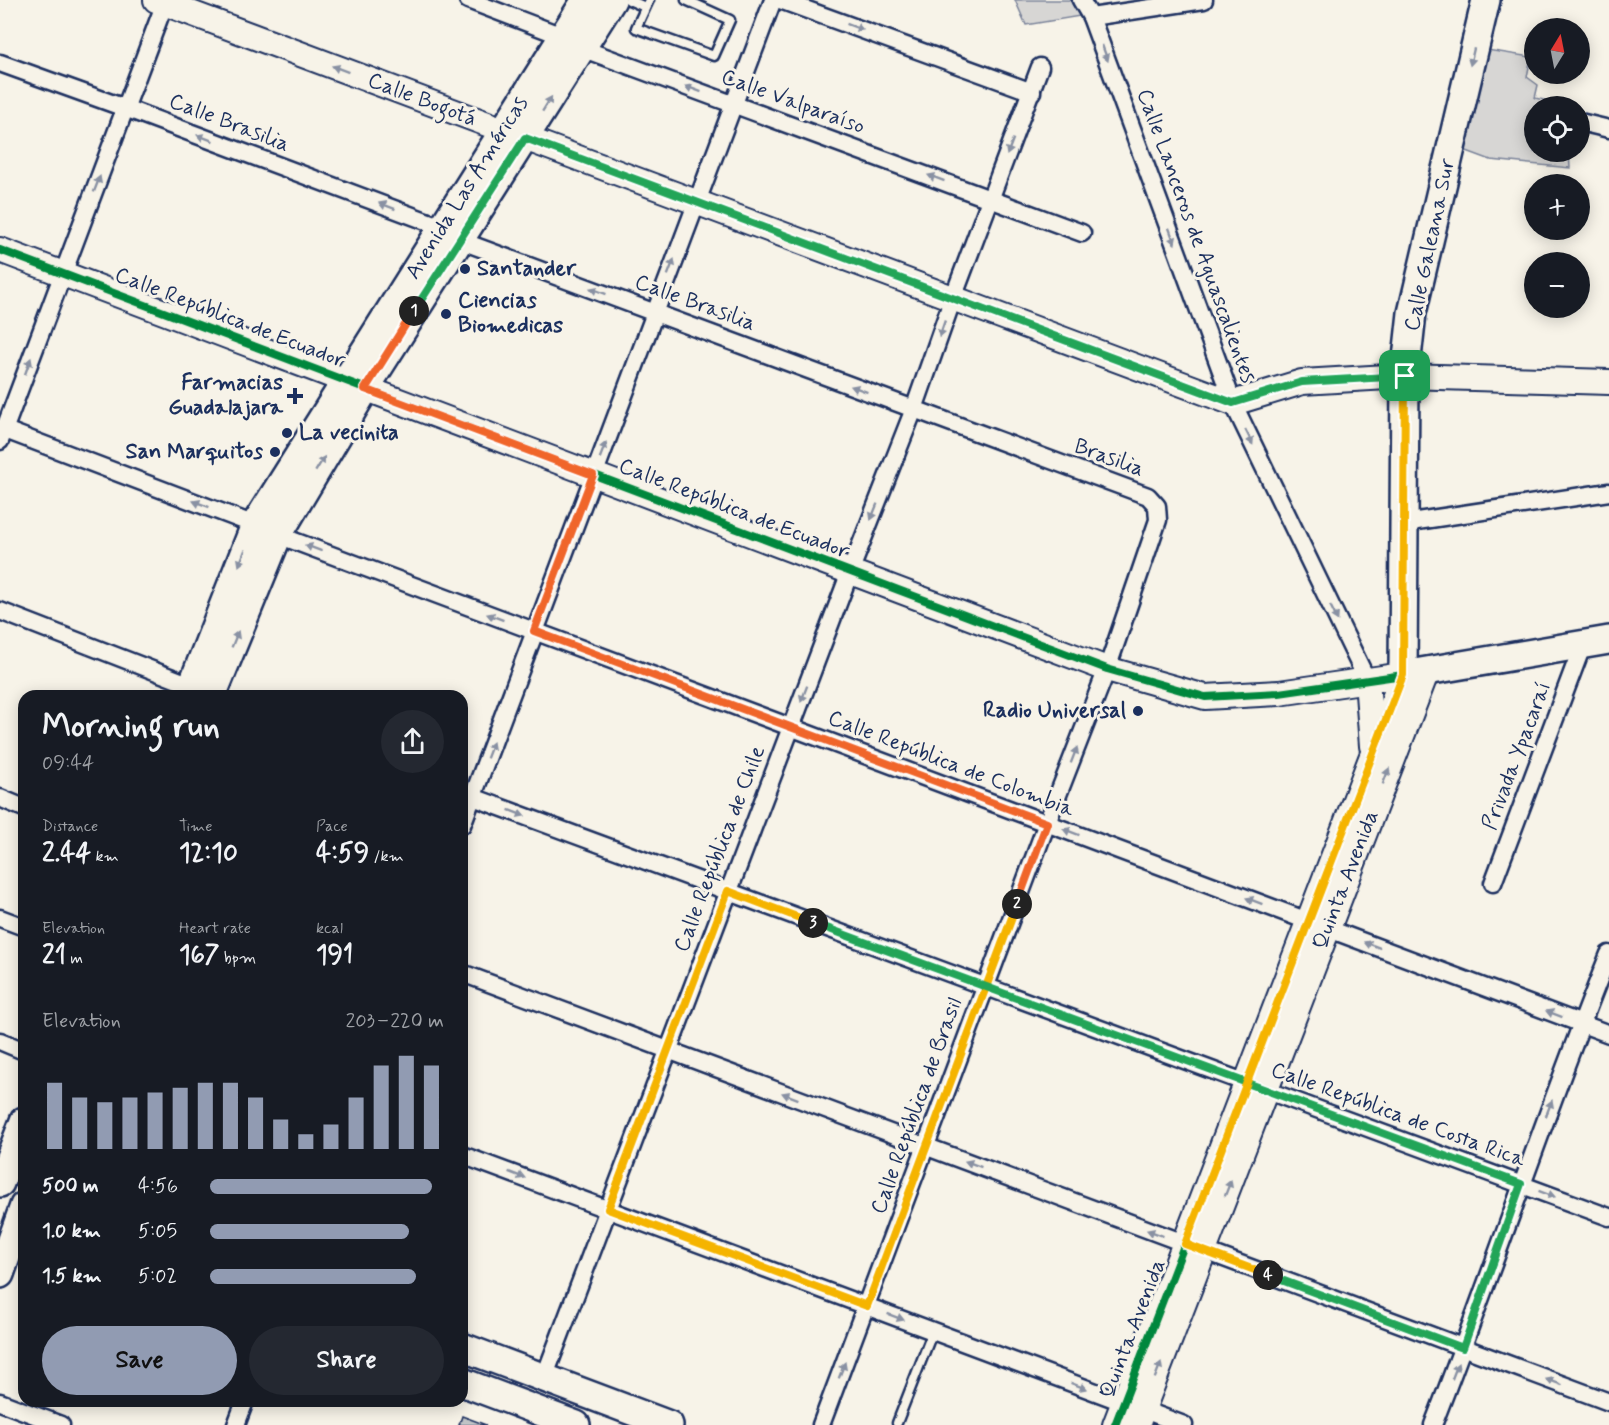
<!DOCTYPE html>
<meta charset="utf-8">
<style>
body{margin:0;font-family:Mynerve,sans-serif;background:#242831;color:#f1f3f6;height:100vh;display:flex;flex-direction:column;font-size:22px;white-space:nowrap}
*{box-sizing:border-box;margin:0}
p{font-size:20px;color:#9ea1a6}
.icon{flex:none;width:33px;height:33px;fill:none;stroke:currentColor;stroke-width:2;stroke-linecap:round;stroke-linejoin:round}
.map{position:relative;flex:1;overflow:hidden}
.panel{position:absolute;left:18px;top:690px;width:450px;height:717px;display:flex;flex-direction:column;background:#171b24;border-radius:18px;box-shadow:0 3px 15px #0003}
.panel>*{flex:none}
.needle{width:39px;rotate:10deg}
.fabs{position:absolute;left:1524px;top:18px;display:grid;gap:12px}
.fabs a{display:grid;place-items:center;width:66px;height:66px;border-radius:50%;background:#171b24;box-shadow:0 3px 15px #0003;font-size:30px}
.pin{position:absolute;display:grid;place-items:center;width:51px;height:51px;color:#fff;margin:-26px;border-radius:12px;box-shadow:0 3px 9px #0006}
.km{position:absolute;width:30px;height:30px;margin:-15px;border-radius:50%;background:#222;color:#fff;font-size:16px;line-height:30px;text-align:center}
.round{display:grid;place-items:center;flex:none;width:63px;height:63px;border-radius:32px;background:#242831}
.headline{display:flex;align-items:center;justify-content:space-between;height:102px;padding:0 24px}
h1{font-size:33px;font-weight:800;line-height:45px}
.figures{display:grid;grid-template-columns:repeat(3,1fr);gap:9px;height:102px;padding:6px 24px}
.figures div{display:grid;align-content:center}
.figures b{font-size:26px;font-weight:800}
.figures small{font-size:16px;font-weight:400}
.figures p{font-size:16px}
.chart{height:168px;padding:12px 24px}
.chart p{display:flex;justify-content:space-between}
.chart svg{width:100%;height:108px;margin-top:6px;stroke:#919bb2;stroke-width:6}
.action{display:flex;gap:12px;margin-top:auto;padding:12px 24px}
.action a{flex:1;height:69px;border-radius:36px;background:#919bb2;color:#111;font-size:24px;font-weight:800;line-height:69px;text-align:center}
.action a+a{background:#242831;color:#f1f3f6}
ul{padding:0 24px;list-style:none;font-size:20px}
li{display:grid;grid-template-columns:96px 72px 1fr;align-items:center;height:45px}
li i{height:15px;border-radius:8px;background:#919bb2}
.map>svg:first-child{display:block}
</style>
<div class="map">
<svg width="1609" height="1425" viewBox="0 0 1609 1425">
<rect width="100%" height="100%" fill="#f7f3e8"/>
<filter id="ink" filterUnits="userSpaceOnUse"><feTurbulence type="fractalNoise" baseFrequency=".0167" numOctaves="2"/><feDisplacementMap in="SourceGraphic" scale="12" xChannelSelector="R" yChannelSelector="G"/><feConvolveMatrix kernelMatrix="1 2 1 2 8 2 1 2 1" color-interpolation-filters="sRGB"/></filter>
<g filter="url(#ink)">
<g fill="#d7d6d4" stroke="#798299" stroke-width="1.5">
<polygon points="1015,0 1070,0 1080,16 1026,25"/>
<polygon points="1487,50 1531,57 1527,77 1538,85 1535,98 1566,105 1534,106 1534,152 1569,152 1570,168 1491,160 1464,150"/>
</g>
<polygon fill="#c0c3c5" stroke="#1b2f5e" stroke-width="1.5" points="462,1416 486,1425 459,1425"/>
<g fill="none" stroke-linecap="round" stroke-linejoin="round">
<g stroke="#1b2f5e" stroke-width="13">
<g id="lane">
<polyline points="629,0 645,7"/>
<polyline points="649,0 636,28 714,56 730,20 686,0"/>
<polyline points="897,1423 933,1331"/>
</g>
</g>
<g stroke="#1b2f5e" stroke-width="21">
<g id="street">
<polyline points="468,0 562,36"/>
<polyline points="780,0 1032,92"/>
<polyline points="1081,0 1091,17 1233,403 1367,680"/>
<polyline points="1091,17 1204,0"/>
<polyline points="581,48 1082,233"/>
<polyline points="0,63 125,108 442,227"/>
<polyline points="1580,122 1609,129"/>
<polyline points="459,240 1148,496 1157,506 1158,520 1107,669 1047,823 821,1425"/>
<polyline points="0,428 255,525"/>
<polyline points="0,441 166,0"/>
<polyline points="1404,523 1609,492"/>
<polyline points="278,535 1609,1034"/>
<polyline points="0,611 201,689"/>
<polyline points="462,793 1609,1217"/>
<polyline points="0,798 24,808"/>
<polyline points="462,825 773,0"/>
<polyline points="1493,883 1583,644"/>
<polyline points="0,918 24,927"/>
<polyline points="462,973 1609,1402"/>
<polyline points="0,1041 24,1051"/>
<polyline points="462,1155 1184,1425"/>
<polyline points="544,1378 850,572 914,409 953,298 1040,67"/>
<polyline points="0,1402 61,1425"/>
<polyline points="236,1425 245,1401"/>
<path d="M1433,1425C1494,1269 1546,1110 1609,954"/>
</g>
</g>
<g stroke="#1b2f5e" stroke-width="28">
<g id="secondary">
<polyline points="156,0 1233,403 1302,382 1405,376 1609,382"/>
<polyline points="0,250 1107,669 1205,697 1279,693 1403,675 1115,1425"/>
<polyline points="1367,680 1372,746"/>
<polyline points="1137,1425 1427,671"/>
</g>
</g>
<g stroke="#1b2f5e" stroke-width="32">
<g id="primary">
<polyline points="1486,0 1412,313 1405,376 1403,675 1609,640"/>
<polyline points="188,696 255,525 586,0"/>
<polyline points="212,696 278,535 365,389 612,0"/>
<polyline points="0,1183 24,1121"/>
<polyline points="0,1274 24,1206"/>
<polyline points="462,1347 669,1425"/>
<polyline points="462,1382 576,1425"/>
</g>
</g>
<use href="#lane" stroke="#f7f3e8" stroke-width="8"/>
<use href="#street" stroke="#f7f3e8" stroke-width="16"/>
<use href="#secondary" stroke="#f7f3e8" stroke-width="24"/>
<use href="#primary" stroke="#f7f3e8" stroke-width="27"/>
<g stroke="#f7f3e8" stroke-width="11">
<polyline id="cycleway" points="0,250 1107,669 1205,697 1279,693 1403,675 1115,1425"/>
</g>
<use href="#cycleway" stroke="#00873e" stroke-width="8"/>
</g>
<defs><path id="oneway-solid" d="M-6-.8H1V-3.2L6.5 0L1 3.2V.8H-6Z" transform="scale(1.5)"/></defs>
<g fill="#8991a3">
<use href="#oneway-solid" transform="translate(855 27) rotate(20)"/>
<use href="#oneway-solid" transform="translate(1105 53) rotate(70)"/>
<use href="#oneway-solid" transform="translate(1472 57) rotate(103)"/>
<use href="#oneway-solid" transform="translate(340 69) rotate(-159)"/>
<use href="#oneway-solid" transform="translate(693 89) rotate(-160)"/>
<use href="#oneway-solid" transform="translate(547 104) rotate(-58)"/>
<use href="#oneway-solid" transform="translate(205 138) rotate(-159)"/>
<use href="#oneway-solid" transform="translate(1010 147) rotate(111)"/>
<use href="#oneway-solid" transform="translate(936 178) rotate(-160)"/>
<use href="#oneway-solid" transform="translate(97 184) rotate(-69)"/>
<use href="#oneway-solid" transform="translate(387 206) rotate(-159)"/>
<use href="#oneway-solid" transform="translate(1172 236) rotate(70)"/>
<use href="#oneway-solid" transform="translate(671 267) rotate(-69)"/>
<use href="#oneway-solid" transform="translate(598 291) rotate(-160)"/>
<use href="#oneway-solid" transform="translate(942 329) rotate(109)"/>
<use href="#oneway-solid" transform="translate(28 366) rotate(-70)"/>
<use href="#oneway-solid" transform="translate(859 389) rotate(-160)"/>
<use href="#oneway-solid" transform="translate(1249 437) rotate(64)"/>
<use href="#oneway-solid" transform="translate(603 450) rotate(-69)"/>
<use href="#oneway-solid" transform="translate(320 464) rotate(-59)"/>
<use href="#oneway-solid" transform="translate(201 504) rotate(-159)"/>
<use href="#oneway-solid" transform="translate(874 512) rotate(112)"/>
<use href="#oneway-solid" transform="translate(313 548) rotate(-160)"/>
<use href="#oneway-solid" transform="translate(242 558) rotate(111)"/>
<use href="#oneway-solid" transform="translate(1334 613) rotate(64)"/>
<use href="#oneway-solid" transform="translate(495 617) rotate(-160)"/>
<use href="#oneway-solid" transform="translate(235 639) rotate(-68)"/>
<use href="#oneway-solid" transform="translate(804 694) rotate(111)"/>
<use href="#oneway-solid" transform="translate(490 750) rotate(-69)"/>
<use href="#oneway-solid" transform="translate(1074 755) rotate(-69)"/>
<use href="#oneway-solid" transform="translate(1386 776) rotate(-69)"/>
<use href="#oneway-solid" transform="translate(517 813) rotate(20)"/>
<use href="#oneway-solid" transform="translate(1071 832) rotate(-159)"/>
<use href="#oneway-solid" transform="translate(1254 901) rotate(-159)"/>
<use href="#oneway-solid" transform="translate(1372 945) rotate(-159)"/>
<use href="#oneway-solid" transform="translate(1554 1014) rotate(-159)"/>
<use href="#oneway-solid" transform="translate(790 1096) rotate(-159)"/>
<use href="#oneway-solid" transform="translate(1549 1108) rotate(-69)"/>
<use href="#oneway-solid" transform="translate(973 1164) rotate(-160)"/>
<use href="#oneway-solid" transform="translate(517 1175) rotate(21)"/>
<use href="#oneway-solid" transform="translate(1228 1188) rotate(-69)"/>
<use href="#oneway-solid" transform="translate(1547 1194) rotate(20)"/>
<use href="#oneway-solid" transform="translate(1155 1233) rotate(-160)"/>
<use href="#oneway-solid" transform="translate(896 1317) rotate(21)"/>
<use href="#oneway-solid" transform="translate(842 1370) rotate(-69)"/>
<use href="#oneway-solid" transform="translate(1158 1370) rotate(-69)"/>
<use href="#oneway-solid" transform="translate(1455 1371) rotate(-69)"/>
<use href="#oneway-solid" transform="translate(1554 1382) rotate(-160)"/>
<use href="#oneway-solid" transform="translate(1079 1386) rotate(20)"/>
</g>
</g>
<g fill="none" stroke-linecap="round" stroke-linejoin="round" filter="url(#ink)">
<g stroke="#fff" stroke-width="12">
<polyline id="split-1" points="414,311 525,138 1233,403 1302,382 1405,376"/>
</g>
<g stroke="#fff" stroke-width="12">
<polyline id="split-2" points="414,311 365,389 593,475 534,631 1047,823 1017,904"/>
</g>
<g stroke="#fff" stroke-width="12">
<polyline id="split-3" points="813,923 728,891 608,1209 867,1306 1017,904"/>
</g>
<g stroke="#fff" stroke-width="12">
<polyline id="split-4" points="813,923 1521,1184 1463,1348 1268,1275"/>
</g>
<g stroke="#fff" stroke-width="12">
<polyline id="split-5" points="1268,1275 1185,1244 1403,675 1405,376"/>
</g>
<use href="#split-1" stroke="#22a559" stroke-width="8"/>
<use href="#split-2" stroke="#f0652b" stroke-width="8"/>
<use href="#split-3" stroke="#f5b400" stroke-width="8"/>
<use href="#split-4" stroke="#22a559" stroke-width="8"/>
<use href="#split-5" stroke="#f5b400" stroke-width="8"/>
</g>
<g fill="#1b2f5e" stroke="#f7f3e8" stroke-width="2">
<circle cx="465" cy="269" r="6"/>
<circle cx="446" cy="314" r="6"/>
<path d="M292 387h6v6h6v6h-6v6h-6v-6h-6v-6h6z"/>
<circle cx="287" cy="433" r="6"/>
<circle cx="275" cy="452" r="6"/>
<circle cx="1138" cy="711" r="6"/>
</g>
<g text-anchor="middle" dominant-baseline="central" stroke-width="6" stroke-linejoin="round" paint-order="stroke">
<g font-size="22" fill="#1b2f5e" stroke="#f7f3e8">
<text transform="translate(422 100) rotate(21)">Calle Bogotá</text>
<text transform="translate(793 102) rotate(20)">Calle Valparaíso</text>
<text transform="translate(229 123) rotate(21)">Calle Brasilia</text>
<text transform="translate(467 188) rotate(-58)">Avenida Las Américas</text>
<text transform="translate(1196 236) rotate(70)">Calle Lanceros de Aguascalientes</text>
<text transform="translate(1430 245) rotate(-78)">Calle Galeana Sur</text>
<text transform="translate(695 303) rotate(20)">Calle Brasilia</text>
<text transform="translate(230 318) rotate(21)">Calle República de Ecuador</text>
<text transform="translate(1109 458) rotate(20)">Brasilia</text>
<text transform="translate(734 509) rotate(21)">Calle República de Ecuador</text>
<text transform="translate(1517 756) rotate(-69)">Privada Ypacaraí</text>
<text transform="translate(951 764) rotate(21)">Calle República de Colombia</text>
<text transform="translate(720 849) rotate(-69)">Calle República de Chile</text>
<text transform="translate(1346 880) rotate(-69)">Quinta Avenida</text>
<text transform="translate(917 1106) rotate(-70)">Calle República de Brasil</text>
<text transform="translate(1398 1115) rotate(20)">Calle República de Costa Rica</text>
<text transform="translate(1133 1329) rotate(-69)">Quinta Avenida</text>
</g>
<g font-size="22" font-weight="bold" fill="#1b2f5e" stroke="#f7f3e8" text-anchor="start">
<text x="477" y="269">Santander</text>
<text x="458" y="301">Ciencias<tspan x="458" dy="25">Biomedicas</tspan></text>
<text x="283" y="383" text-anchor="end">Farmacias<tspan x="283" dy="25">Guadalajara</tspan></text>
<text x="299" y="433">La vecinita</text>
<text x="263" y="452" text-anchor="end">San Marquitos</text>
<text x="1126" y="711" text-anchor="end">Radio Universal</text>
</g>
</g>
</svg>
<div class="fabs">
<a><svg class="needle" viewBox="-14 -14 28 28"><path d="M0-13l5 13h-10z" fill="#e53935"/><path d="M0 13l5-13h-10z" fill="#9ea1a6"/></svg></a>
<a><svg class="icon" aria-label="locate" viewBox="0 0 24 24"><circle cx="12" cy="12" r="6"/><path d="M12 2v4M12 18v4M2 12h4M18 12h4"/></svg></a>
<a>+</a>
<a>−</a>
</div>
<div class="pin" style="left:1405px;top:376px;background:#1e9e55"><svg class="icon" aria-label="arrive" viewBox="0 0 24 24"><path d="M6 21V4h12l-3 4 3 4H6"/></svg></div>
<b class="km" style="left:414px;top:311px">1</b>
<b class="km" style="left:1017px;top:904px">2</b>
<b class="km" style="left:813px;top:923px">3</b>
<b class="km" style="left:1268px;top:1275px">4</b>
<section class="panel">
<div class="headline"><div><h1>Morning run</h1><p>09:44</p></div><a class="round"><svg class="icon" aria-label="share" viewBox="0 0 24 24"><path d="M12 15V3M7 8l5-5 5 5M5 13v7h14v-7"/></svg></a></div>
<div class="figures">
<div><p>Distance</p><b>2.44<small> km</small></b></div>
<div><p>Time</p><b>12:10</b></div>
<div><p>Pace</p><b>4:59<small> /km</small></b></div>
</div>
<div class="figures">
<div><p>Elevation</p><b>21<small> m</small></b></div>
<div><p>Heart rate</p><b>167<small> bpm</small></b></div>
<div><p>kcal</p><b>191</b></div>
</div>
<div class="chart"><p><span>Elevation</span>203–220 m</p>
<svg viewBox="0 0 160 44" preserveAspectRatio="none"><path d="M5 44V17M15 44V23M25 44V25M35 44V23M45 44V21M55 44V19M65 44V17M75 44V17M85 44V23M95 44V32M105 44V38M115 44V34M125 44V23M135 44V10M145 44V6M155 44V10"/></svg>
</div>
<ul>
<li><b>500 m</b>4:56<i style="width:95%"></i></li>
<li><b>1.0 km</b>5:05<i style="width:85%"></i></li>
<li><b>1.5 km</b>5:02<i style="width:88%"></i></li>
</ul>
<div class="action"><a>Save</a><a>Share</a></div>
</section>
</div>
